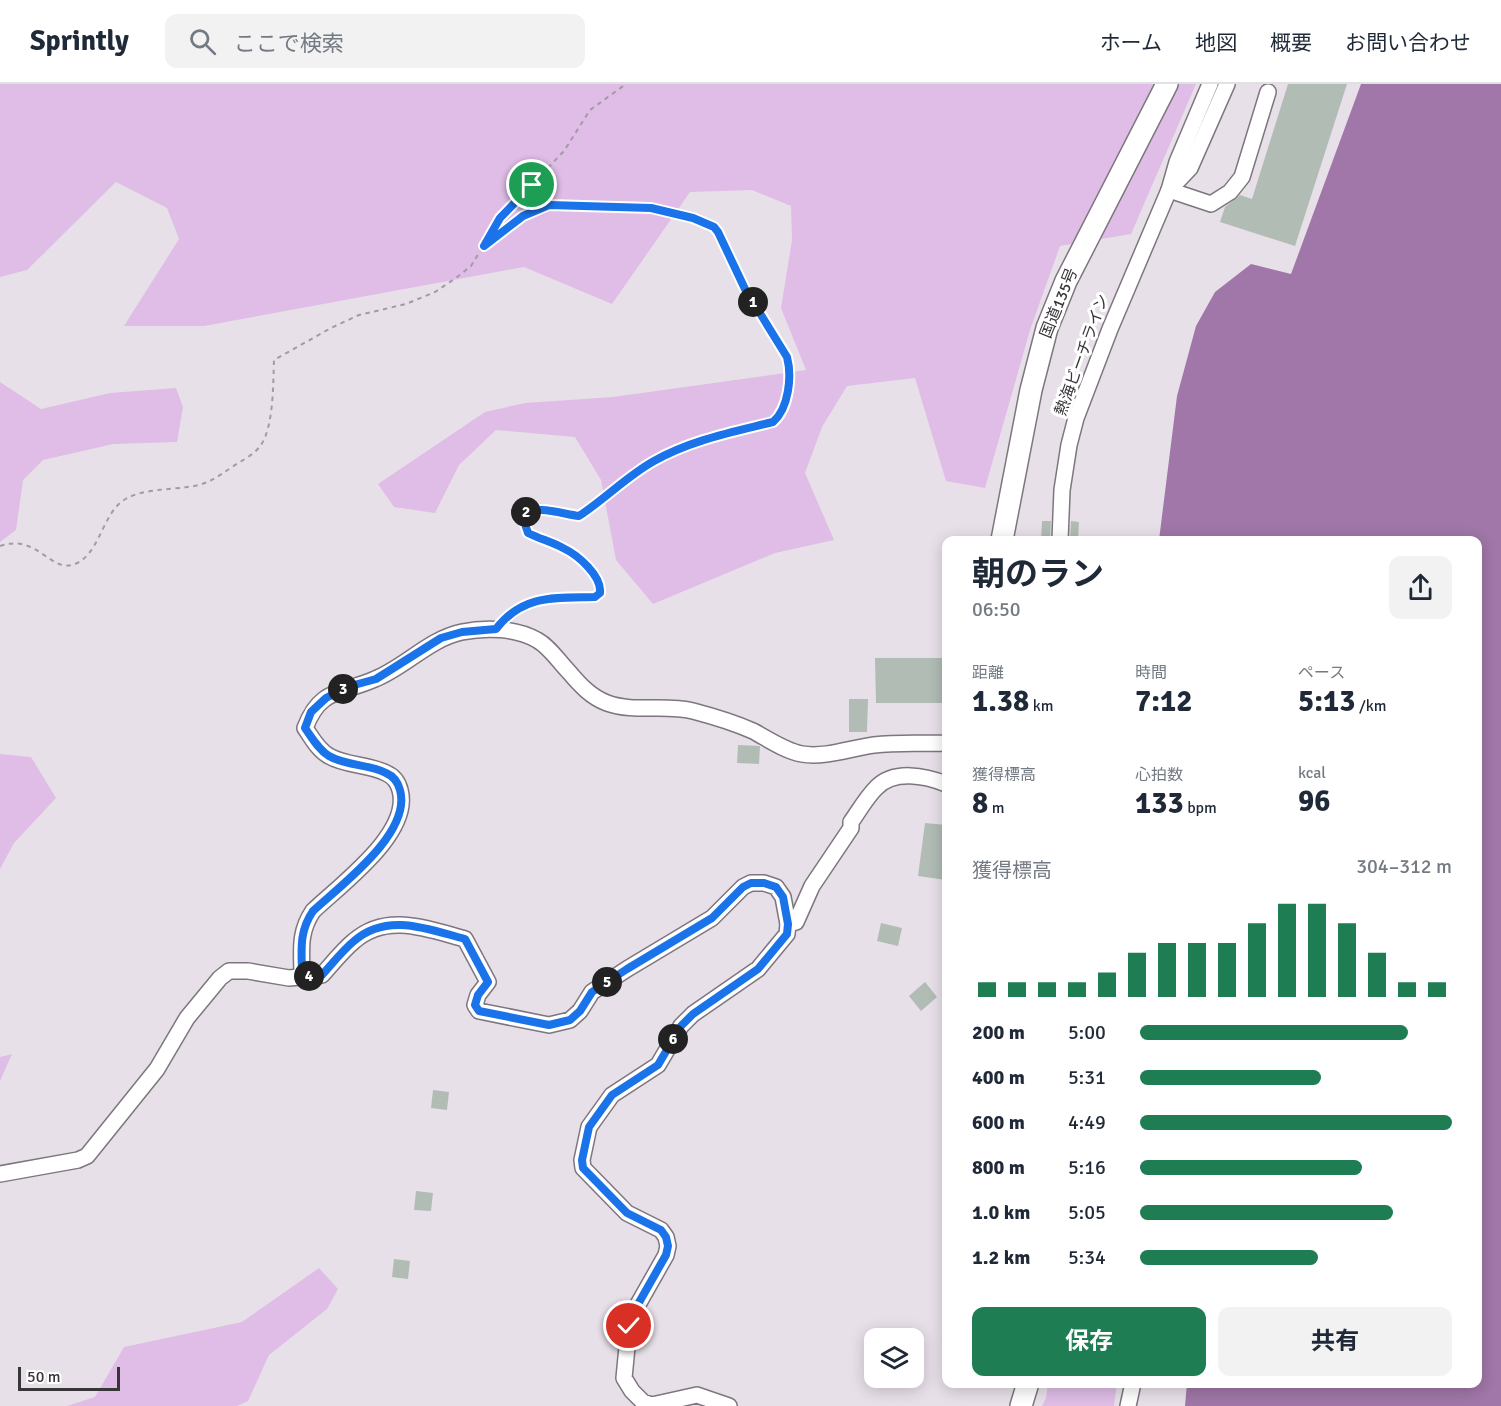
<!DOCTYPE html>
<html lang="ja">
<meta charset="utf-8">
<style>
body{margin:0;font-family:Signika,"Noto Sans JP",sans-serif;background:#f2f2f3;color:#1f2937;height:100vh;display:flex;flex-direction:column;font-size:22px;white-space:nowrap}
*{box-sizing:border-box;margin:0}
p{font-size:20px;color:#747a83}
.icon{flex:none;width:33px;height:33px;fill:none;stroke:currentColor;stroke-width:2;stroke-linecap:round;stroke-linejoin:round}
.map{position:relative;flex:1;overflow:hidden}
.side{position:absolute;left:942px;top:452px;width:540px;height:852px;display:flex;flex-direction:column;background:#fff;border-radius:12px;box-shadow:0 3px 15px #0003}
.side>*{flex:none}
.fabs{position:absolute;left:864px;top:1244px;display:grid;gap:12px}
.fabs a{display:grid;place-items:center;width:60px;height:60px;border-radius:12px;background:#fff;box-shadow:0 3px 15px #0003;font-size:30px}
.scale{position:absolute;left:18px;bottom:15px;width:102px;box-sizing:border-box;padding-left:6px;border:3px solid #39363a;border-top:0;font-size:16px;line-height:21px;white-space:nowrap;color:#39363a;-webkit-text-stroke:4px #fff;paint-order:stroke}
.pin{position:absolute;display:grid;place-items:center;width:51px;height:51px;color:#fff;margin:-26px;border:3px solid #fff;border-radius:50%;box-shadow:0 2px 6px #0007}
.km{position:absolute;width:30px;height:30px;margin:-15px;border-radius:50%;background:#222;color:#fff;font-size:16px;line-height:30px;text-align:center}
.round{display:grid;place-items:center;flex:none;width:63px;height:63px;border-radius:12px;background:#f2f2f3}
.headline{display:flex;align-items:center;justify-content:space-between;height:102px;padding:0 30px}
h1{font-size:33px;font-weight:700;line-height:45px}
.figures{display:grid;grid-template-columns:repeat(3,1fr);gap:9px;height:102px;padding:6px 30px}
.figures div{display:grid;align-content:center}
.figures b{font-size:30px;font-weight:700}
.figures small{font-size:16px;font-weight:400}
.figures p{font-size:16px}
.chart{height:168px;padding:12px 30px}
.chart p{display:flex;justify-content:space-between}
.chart svg{width:100%;height:108px;margin-top:6px;stroke:#1f7d54;stroke-width:6}
.primary-button{display:flex;gap:12px;margin-top:auto;padding:12px 30px}
.primary-button a{flex:1;height:69px;border-radius:12px;background:#1f7d54;color:#fff;font-size:24px;font-weight:700;line-height:69px;text-align:center}
.primary-button a+a{background:#f2f2f3;color:#1f2937}
ul{padding:0 30px;list-style:none;font-size:20px}
li{display:grid;grid-template-columns:96px 72px 1fr;align-items:center;height:45px}
li i{height:15px;border-radius:8px;background:#1f7d54}
header{display:flex;align-items:center;gap:36px;box-sizing:border-box;height:84px;padding:0 30px;background:#fff;border-bottom:2px solid #e0e1e3}
header strong{font-size:28px}
nav{display:flex;gap:33px;margin-inline-start:auto;font-size:21px}
.search{width:420px;height:54px;background:#f2f2f3;display:flex;align-items:center;gap:15px;box-sizing:border-box;padding:0 21px;border-radius:12px;color:#747a83;font-size:22px}
.map>svg:first-child{display:block}
</style>
<header>
<strong>Sprintly</strong>
<div class="search"><svg class="icon" aria-label="search" viewBox="0 0 24 24"><circle cx="10" cy="10" r="6"/><path d="M15 15l6 6"/></svg>ここで検索</div>
<nav><a>ホーム</a><a>地図</a><a>概要</a><a>お問い合わせ</a></nav>
</header>
<div class="map">
<svg width="1501" height="1322" viewBox="0 0 1501 1322">
<rect width="100%" height="100%" fill="#e8e0e9"/>
<g fill="#dfbde6">
<polygon points="0,0 1196,0 1131,150 1060,162 1030,246 985,404 946,397 915,294 847,302 822,343 805,389 834,456 775,469 653,520 616,476 601,396 575,353 496,346 459,381 435,429 394,423 378,400 485,328 525,319 613,313 806,286 781,224 792,156 791,122 752,106 690,108 612,220 524,183 204,242 124,242 179,155 167,124 116,98 27,186 0,193"/>
<polygon points="0,298 41,325 110,309 176,304 183,323 177,358 113,360 43,376 23,396 16,446 0,458"/>
<polygon points="0,670 31,673 56,714 14,759 0,785"/>
<polygon points="12,970 0,997 0,973"/>
<polygon points="319,1184 338,1205 327,1225 269,1271 248,1317 237,1322 67,1322 95,1313 124,1263 242,1238"/>
<polygon points="1048,1299 1117,1299 1114,1322 1042,1322 1046,1314"/>
</g>
<polygon fill="#a077a8" points="1361,0 1501,0 1501,1322 1185,1322 1187,1299 1478,1299 1478,456 1159,456 1177,312 1196,242 1215,208 1251,180 1291,190"/>
<g fill="#b1bcb5">
<polygon points="1288,0 1347,0 1295,162 1220,138 1225,123 1240,111 1252,115"/>
<polygon points="1042,437 1051,437 1050,456 1041,456"/>
<polygon points="1071,437 1079,438 1078,456 1070,456"/>
<polygon points="875,574 946,574 946,619 876,619"/>
<polygon points="849,615 868,615 867,648 849,648"/>
<polygon points="738,661 760,662 759,680 737,679"/>
<polygon points="925,739 946,741 946,796 918,792"/>
<polygon points="881,839 902,844 898,862 877,857"/>
<polygon points="925,898 937,913 921,927 909,912"/>
<polygon points="433,1006 449,1008 447,1026 431,1024"/>
<polygon points="416,1107 433,1109 431,1127 414,1126"/>
<polygon points="394,1175 410,1177 408,1195 392,1193"/>
</g>
<g fill="none" stroke-linecap="round" stroke-linejoin="round">
<g stroke="#7d767e" stroke-width="18">
<g id="minor">
<polyline points="1171,104 1190,84 1227,0"/>
<polyline points="1169,106 1211,120 1230,108 1242,93 1268,8"/>
<polyline points="1060,456 1062,406 1069,361 1076,334 1110,245 1169,106 1177,78 1210,0"/>
<path d="M788,840L796,838L812,802L851,744V738C859,727 866,714 876,704C894,685 926,692 946,700"/>
<path d="M302,893C302,868 298,849 313,827C341,800 412,749 400,706C398,698 393,692 386,689C369,680 346,682 329,672C318,666 312,654 305,644C320,604 341,610 375,595C405,583 429,555 462,548C486,543 516,544 537,556C550,563 559,578 569,588C580,601 591,613 607,619C634,629 665,620 693,627C712,632 735,639 753,647C768,655 785,667 802,670C825,674 851,664 874,661C898,658 923,660 946,659"/>
<path d="M0,1090L78,1076L87,1072L157,985L187,934L220,894L229,887H248L289,894L322,891C332,880 342,867 354,857C387,828 428,845 465,855L488,898L478,911L475,921L479,927L549,941L570,936L580,927L592,908L627,885L712,834L743,803L751,799H764L776,803L783,813L788,840L787,850L758,885L693,930L681,942L658,981L612,1011L589,1043L582,1076L583,1084L627,1129L661,1146L666,1153L668,1162L666,1171L632,1231L629,1242L624,1294L632,1307L643,1318L652,1321L697,1311L729,1322"/>
<polyline points="1128,1322 1133,1299"/>
</g>
</g>
<g stroke="#7d767e" stroke-width="24">
<g id="highway">
<polyline points="1002,456 1031,306 1047,244 1066,197 1167,0"/>
<polyline points="1021,1322 1028,1299"/>
</g>
</g>
<g stroke="#a19ba2" stroke-width="2" stroke-dasharray="4.5 4.5" stroke-linecap="butt">
<path d="M484,162C504,146 522,130 547,122C559,118 575,121 588,122C618,123 700,123 718,148L745,205L787,273L791,285L784,325L773,338L721,351L672,367L652,378L579,432C562,430 536,420 522,431L529,449C540,455 552,458 563,464C578,471 602,492 600,509L595,514L539,515L506,532"/>
<path d="M0,462C38,449 50,490 75,480C100,470 102,430 124,416C141,405 167,406 187,403C207,401 216,394 232,383C241,377 254,371 261,361C274,341 273,299 274,276L331,244L359,231L406,220L435,208L456,194L471,182L500,134L564,67L590,26L626,0"/>
</g>
<use href="#minor" stroke="#fff" stroke-width="15"/>
<use href="#highway" stroke="#fff" stroke-width="21"/>
</g>
<g fill="none" stroke-linecap="round" stroke-linejoin="round">
<g stroke="#fff" stroke-width="12">
<path id="route" d="M532,101L500,134L484,162L523,132L549,121L651,124L693,134L714,143L718,148L745,205L787,273C792,292 789,324 773,338C733,348 691,356 654,377C627,392 605,415 579,432C562,430 536,420 522,431L528,449C540,455 552,458 563,464C578,471 602,492 600,509L595,513C555,514 523,510 496,545L462,548L441,554L376,595L347,603L326,614L311,628L305,644C312,654 319,666 329,672C346,682 369,680 386,689C393,692 398,698 400,706C412,749 341,801 313,827C298,849 302,868 302,892L322,891C332,880 342,867 354,857C387,828 428,845 465,855L488,898L478,911L475,921L479,927L549,941L570,936L580,927L592,908L627,885L712,834L743,803L751,799H764L776,803L783,813L788,840L787,850L758,885L693,930L681,942L658,981L612,1011L589,1043L582,1076L583,1084L627,1129L661,1146L666,1153L668,1162L666,1171L637,1222L629,1242"/>
</g>
<use href="#route" stroke="#1a73e8" stroke-width="8"/>
</g>
<g text-anchor="middle" dominant-baseline="central" stroke-width="6" stroke-linejoin="round" paint-order="stroke">
<g font-size="16" fill="#39363a" stroke="#fff">
<text transform="translate(1059 219) rotate(-68)">国道135号</text>
<text transform="translate(1082 271) rotate(-70)">熱海ビーチライン</text>
</g>
</g>
</svg>
<div class="fabs">
<a><svg class="icon" aria-label="layers" viewBox="0 0 24 24"><path d="M12 4l9 5-9 5-9-5zM3 14l9 5 9-5"/></svg></a>
</div>
<div class="scale">50 m</div>
<div class="pin" style="left:532px;top:101px;background:#1e9e55"><svg class="icon" aria-label="arrive" viewBox="0 0 24 24"><path d="M6 21V4h12l-3 4 3 4H6"/></svg></div>
<div class="pin" style="left:629px;top:1242px;background:#d93025"><svg class="icon" aria-label="check" viewBox="0 0 24 24"><path d="M5 12l5 5 9-10"/></svg></div>
<b class="km" style="left:753px;top:218px">1</b>
<b class="km" style="left:526px;top:428px">2</b>
<b class="km" style="left:343px;top:605px">3</b>
<b class="km" style="left:309px;top:892px">4</b>
<b class="km" style="left:607px;top:898px">5</b>
<b class="km" style="left:673px;top:955px">6</b>
<section class="side">
<div class="headline"><div><h1>朝のラン</h1><p>06:50</p></div><a class="round"><svg class="icon" aria-label="share" viewBox="0 0 24 24"><path d="M12 15V3M7 8l5-5 5 5M5 13v7h14v-7"/></svg></a></div>
<div class="figures">
<div><p>距離</p><b>1.38<small> km</small></b></div>
<div><p>時間</p><b>7:12</b></div>
<div><p>ペース</p><b>5:13<small> /km</small></b></div>
</div>
<div class="figures">
<div><p>獲得標高</p><b>8<small> m</small></b></div>
<div><p>心拍数</p><b>133<small> bpm</small></b></div>
<div><p>kcal</p><b>96</b></div>
</div>
<div class="chart"><p><span>獲得標高</span>304–312 m</p>
<svg viewBox="0 0 160 44" preserveAspectRatio="none"><path d="M5 44V38M15 44V38M25 44V38M35 44V38M45 44V34M55 44V26M65 44V22M75 44V22M85 44V22M95 44V14M105 44V6M115 44V6M125 44V14M135 44V26M145 44V38M155 44V38"/></svg>
</div>
<ul>
<li><b>200 m</b>5:00<i style="width:86%"></i></li>
<li><b>400 m</b>5:31<i style="width:58%"></i></li>
<li><b>600 m</b>4:49<i style="width:100%"></i></li>
<li><b>800 m</b>5:16<i style="width:71%"></i></li>
<li><b>1.0 km</b>5:05<i style="width:81%"></i></li>
<li><b>1.2 km</b>5:34<i style="width:57%"></i></li>
</ul>
<div class="primary-button"><a>保存</a><a>共有</a></div>
</section>
</div>
